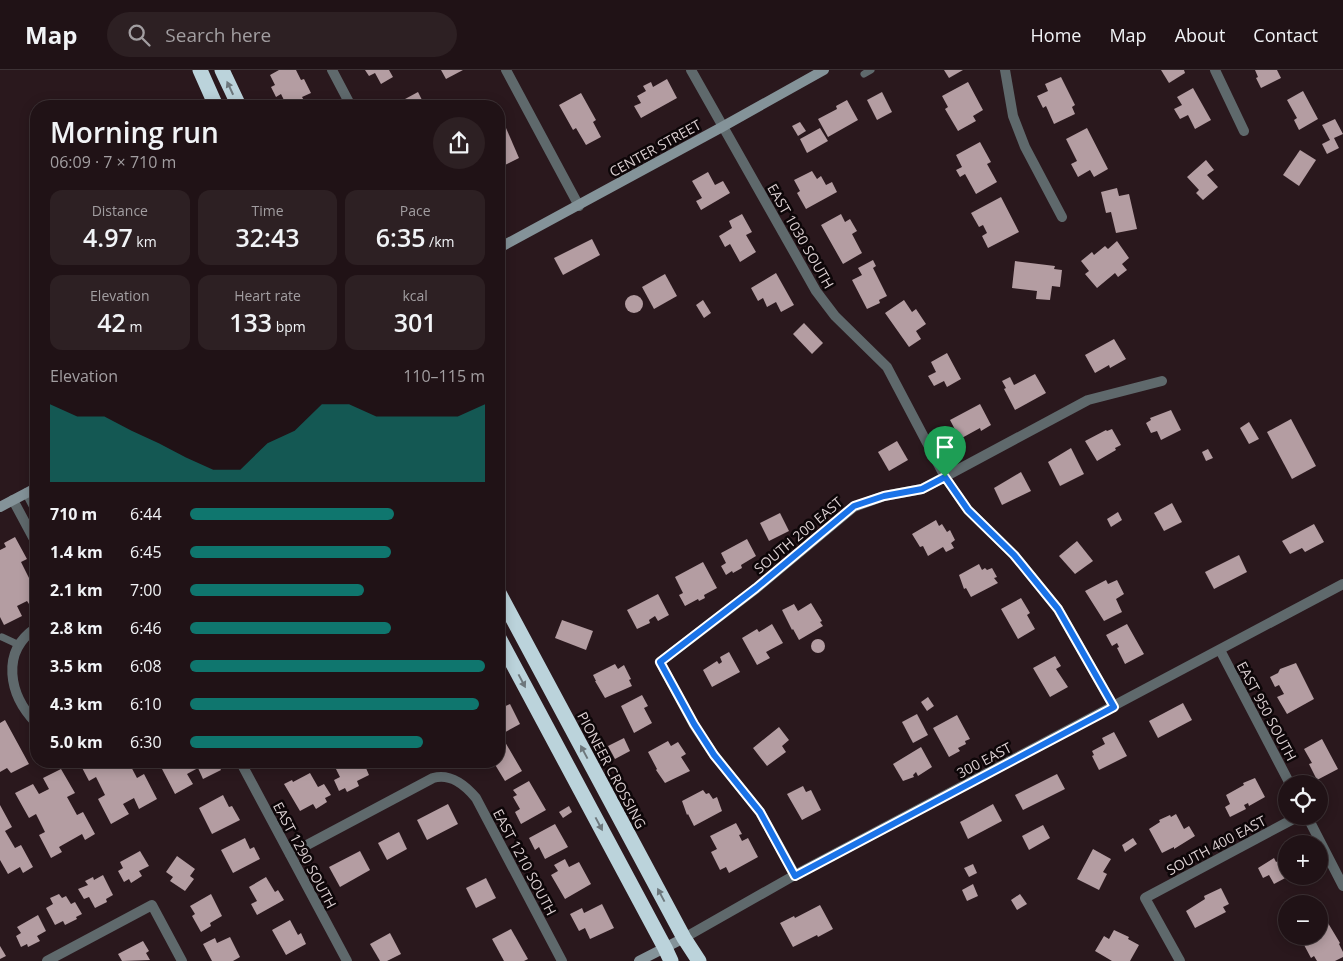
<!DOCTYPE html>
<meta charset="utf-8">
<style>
body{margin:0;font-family:"Open Sans",sans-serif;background:#2d2023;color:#f1f3f6;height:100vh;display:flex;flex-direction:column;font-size:19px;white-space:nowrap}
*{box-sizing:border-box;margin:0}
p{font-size:16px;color:#a29ea1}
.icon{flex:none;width:28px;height:28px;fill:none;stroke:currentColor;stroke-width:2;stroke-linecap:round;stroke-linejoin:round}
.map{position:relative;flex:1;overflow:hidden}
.drawer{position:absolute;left:30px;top:30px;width:475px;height:668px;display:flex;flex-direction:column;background:#201216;border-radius:20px;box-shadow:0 2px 12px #0003,0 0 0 1px #3d3235}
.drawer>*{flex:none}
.controls{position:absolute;left:1278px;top:705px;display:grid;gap:10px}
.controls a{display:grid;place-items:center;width:50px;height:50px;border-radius:50%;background:#201216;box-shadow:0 2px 12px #0003,0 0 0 1px #3d3235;font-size:25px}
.pin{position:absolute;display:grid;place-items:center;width:42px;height:42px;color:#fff;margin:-51px -21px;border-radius:50% 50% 50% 0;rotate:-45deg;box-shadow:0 0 5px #0007}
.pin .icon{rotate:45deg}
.round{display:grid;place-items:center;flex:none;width:52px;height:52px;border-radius:26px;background:#2d2023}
.overview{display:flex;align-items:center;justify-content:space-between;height:85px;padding:0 20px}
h1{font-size:28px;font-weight:600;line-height:38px}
.metrics{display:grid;grid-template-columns:repeat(3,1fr);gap:8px;height:85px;padding:5px 20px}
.metrics div{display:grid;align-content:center;border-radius:12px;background:#2d2023;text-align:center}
.metrics b{font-size:25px;font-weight:600}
.metrics small{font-size:14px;font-weight:400}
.metrics p{font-size:14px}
.chart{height:140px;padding:10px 20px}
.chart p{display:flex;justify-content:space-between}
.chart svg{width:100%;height:90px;margin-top:5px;fill:#0f766e;opacity:.7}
ul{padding:0 20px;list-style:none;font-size:16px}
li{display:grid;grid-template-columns:80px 60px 1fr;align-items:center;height:38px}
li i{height:12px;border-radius:6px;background:#0f766e}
header{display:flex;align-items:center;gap:30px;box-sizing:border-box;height:70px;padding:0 25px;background:#201216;border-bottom:1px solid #3d3235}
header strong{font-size:24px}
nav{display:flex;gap:28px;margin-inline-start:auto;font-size:18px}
.search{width:350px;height:45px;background:#2d2023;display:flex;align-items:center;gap:12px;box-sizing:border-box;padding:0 18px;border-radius:28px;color:#a29ea1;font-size:19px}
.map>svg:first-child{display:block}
</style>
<header>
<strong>Map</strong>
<div class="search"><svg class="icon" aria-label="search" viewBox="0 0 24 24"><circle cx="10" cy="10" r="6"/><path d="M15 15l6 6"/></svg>Search here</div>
<nav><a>Home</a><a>Map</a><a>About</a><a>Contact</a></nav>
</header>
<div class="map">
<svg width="1343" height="891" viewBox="0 0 1343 891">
<rect width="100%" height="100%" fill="#2a181d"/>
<g fill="#b49da2">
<polygon points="279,0 296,0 301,10 304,9 311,23 302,27 306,34 302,36 287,36 281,24 276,27 271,17 275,15 270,5"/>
<polygon points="365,0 389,0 393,7 381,14 375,3 369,6"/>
<polygon points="441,0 463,0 446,9"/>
<polygon points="944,0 963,0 949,8"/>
<polygon points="1161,0 1184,0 1185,3 1169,13"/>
<polygon points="1255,0 1277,0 1281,8 1261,18 1256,8 1258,7"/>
<polygon points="1061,7 1075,35 1072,37 1075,44 1054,54 1046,36 1043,38 1037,26 1048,21 1045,14"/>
<polygon points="667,9 677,28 641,48 634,36 641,33 637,26 646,21 643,16 651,12 653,17"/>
<polygon points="968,12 983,40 973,46 976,51 958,61 945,39 948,37 942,26"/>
<polygon points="1193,18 1211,50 1195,59 1188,45 1180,49 1174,39 1182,35 1177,27"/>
<polygon points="1303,21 1318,49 1299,60 1294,50 1297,48 1287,30"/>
<polygon points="418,22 425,36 395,36 394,35"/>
<polygon points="882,22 892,42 877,50 867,30"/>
<polygon points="581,23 596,50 593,52 601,67 586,75 576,58 573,60 559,35"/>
<polygon points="847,30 858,50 828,67 818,49 837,39 836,36"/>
<polygon points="1335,49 1343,64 1334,68 1339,78 1327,84 1322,74 1330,70 1322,55"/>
<polygon points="800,52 806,61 798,66 792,56"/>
<polygon points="506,58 519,88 499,98 499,61"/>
<polygon points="820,58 828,71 807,83 800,69"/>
<polygon points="1087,58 1108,99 1094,107 1090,100 1078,107 1071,94 1077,91 1066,69"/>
<polygon points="980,72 991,92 987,94 997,112 976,124 965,104 960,107 956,100 962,97 956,85"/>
<polygon points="1300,80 1316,90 1299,116 1283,105"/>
<polygon points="1206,90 1214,100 1207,105 1218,117 1203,130 1196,123 1199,120 1187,107"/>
<polygon points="812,101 817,109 821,106 826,115 832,112 837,122 806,139 797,123 800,121 794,110"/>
<polygon points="708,102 715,115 723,111 730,123 701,140 696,131 702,128 692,111"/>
<polygon points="1117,118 1119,126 1129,124 1137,159 1116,163 1111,142 1106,143 1101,122"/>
<polygon points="1001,127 1019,162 988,178 982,166 987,163 983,155 979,157 971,143"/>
<polygon points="742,144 752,162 746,165 756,182 740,192 730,174 725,177 719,166 732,158 729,151"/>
<polygon points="841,144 845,152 850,149 857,161 852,164 862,183 843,194 821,155"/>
<polygon points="592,169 600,185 563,205 554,188"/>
<polygon points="1117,171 1129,188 1122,194 1127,200 1118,207 1115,203 1097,218 1085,204 1089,201 1081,191 1092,182 1094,185 1105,176 1108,179"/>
<polygon points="873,190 876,196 873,198 887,226 879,230 880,233 867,239 852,210 862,205 858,198"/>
<polygon points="1015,191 1055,196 1054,199 1062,200 1060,217 1052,216 1050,230 1036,229 1037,221 1012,218"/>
<polygon points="776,203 794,235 781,242 776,232 767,237 763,228 758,231 751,218"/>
<polygon points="665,204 677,226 654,239 642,217"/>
<circle cx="634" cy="234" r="9"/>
<polygon points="703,230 711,243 704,248 696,235"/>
<polygon points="904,230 912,242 916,239 926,254 916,261 921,269 909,277 885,243"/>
<polygon points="804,253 823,273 812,284 793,264"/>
<polygon points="1114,269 1126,289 1110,298 1109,295 1095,303 1085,285"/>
<polygon points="947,283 961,309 947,317 944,311 934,316 928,306 936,302 931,292"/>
<polygon points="1035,304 1046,323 1015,340 1004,319 1006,318 1002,311 1010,307 1014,315"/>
<polygon points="980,334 991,355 981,361 980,358 960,369 950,350"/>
<polygon points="1171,340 1181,360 1161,370 1157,361 1151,363 1146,353 1151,350 1150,348"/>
<polygon points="1291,349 1316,396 1292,409 1267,362"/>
<polygon points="1249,352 1259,369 1249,374 1240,358"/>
<polygon points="1112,359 1121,375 1115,378 1116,380 1097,391 1085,371 1106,360 1107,361"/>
<polygon points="897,371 908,390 889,401 878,382"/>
<polygon points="1071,378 1084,404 1060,416 1048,392"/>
<polygon points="1208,379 1213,388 1206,391 1202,382"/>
<polygon points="1021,402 1031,421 1002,435 994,418"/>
<polygon points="1172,433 1182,452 1164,461 1154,443"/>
<polygon points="1118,442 1122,450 1111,457 1107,449"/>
<polygon points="780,443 789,461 769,471 760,453"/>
<polygon points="936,450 939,456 942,454 947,462 950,460 955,470 951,473 954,478 946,482 943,477 928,486 923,476 920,477 912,464"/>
<polygon points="1314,454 1324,472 1305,482 1302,478 1290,484 1282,471"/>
<polygon points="15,467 27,489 21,492 30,510 36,507 36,538 33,540 27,531 17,536 22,546 4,555 0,547 0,480 6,477 4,473"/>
<polygon points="747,469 756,486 741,495 742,498 733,503 732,501 726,505 721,496 726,493 721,483"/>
<polygon points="1077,471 1093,491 1075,504 1059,486"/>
<polygon points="1239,485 1247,502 1214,519 1205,502"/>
<polygon points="703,492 717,518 704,525 705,528 699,531 698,529 685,536 679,525 683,523 675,507"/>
<polygon points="979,494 982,500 985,498 987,500 992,498 997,507 994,508 998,513 971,527 966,518 964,519 959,505"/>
<polygon points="1106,510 1108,514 1117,510 1124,524 1116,529 1122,542 1104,551 1085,521"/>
<polygon points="658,524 669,545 658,551 655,546 649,550 650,553 637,559 627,540"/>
<polygon points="1021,528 1030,543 1027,545 1035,559 1018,569 1001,539"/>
<polygon points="811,533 822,551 820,552 823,556 799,570 793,559 792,560 782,540 794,534 798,541"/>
<polygon points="562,550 593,561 586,580 555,568"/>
<polygon points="772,554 783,573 766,582 770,588 757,595 742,568 757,559 759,562"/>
<polygon points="1127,554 1144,584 1125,594 1117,578 1119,577 1117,573 1112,576 1106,565"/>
<circle cx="818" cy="576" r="7"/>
<polygon points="729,582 740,602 712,617 703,600 717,591 719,594 722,592 720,587"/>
<polygon points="1055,586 1061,596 1056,599 1068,617 1050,627 1033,598"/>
<polygon points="1296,593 1314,629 1287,644 1277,627 1284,624 1279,615 1275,617 1270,607 1278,603 1280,599"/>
<polygon points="615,594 618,599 624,595 631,609 629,610 632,616 605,628 595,611 596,611 593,605"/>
<polygon points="642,625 648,636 644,638 652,653 634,663 621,636"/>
<polygon points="928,627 934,636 927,641 921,632"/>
<polygon points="1183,633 1192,650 1158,668 1149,651"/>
<polygon points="510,634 520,654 500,665 499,639"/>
<polygon points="917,644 928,665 913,673 902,652"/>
<polygon points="957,645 970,669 965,671 966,674 958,678 960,681 949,687 933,658"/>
<polygon points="5,650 29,694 11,703 7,698 0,702 0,653"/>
<polygon points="779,657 789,670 782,676 786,682 767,696 753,678"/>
<polygon points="1114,662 1127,686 1099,700 1092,686 1094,685 1092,681 1105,674 1102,668"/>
<polygon points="624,668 630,681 615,689 608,676"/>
<polygon points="1322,669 1338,699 1317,710 1309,694 1312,693 1304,679"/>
<polygon points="668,671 671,676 678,672 686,684 681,687 690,701 665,713 656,700 657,699 648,682"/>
<polygon points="505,672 522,701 505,711 494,693 490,696 488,691 499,691 499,676"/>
<polygon points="921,677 932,697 918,706 916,702 913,705 914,707 903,711 893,694"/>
<polygon points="128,691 137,708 144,704 157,729 139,739 134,728 123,734 129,744 111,754 98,729 105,725 96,707 89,711 79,692"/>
<polygon points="167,691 216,691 221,700 203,709 198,698 187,704 193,714 175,724 162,699 169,695"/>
<polygon points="335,691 363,691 369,705 357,711 359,716 347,722 345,718 339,721 334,710 340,707 333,693"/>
<polygon points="383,691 405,691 394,697 392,693 386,696"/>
<polygon points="61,699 75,723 67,727 77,745 83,742 95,764 85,770 82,764 59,777 62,782 51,788 39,765 45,762 36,744 29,748 15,723 33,714 39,724 49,719 43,708"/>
<polygon points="310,703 318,717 324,714 331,725 325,728 327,732 316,739 313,734 300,741 284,714 292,710 293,712"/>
<polygon points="1057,704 1065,719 1023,740 1015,725"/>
<polygon points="1255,708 1265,727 1249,736 1248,733 1244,735 1246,739 1230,747 1225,737 1230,734 1226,725 1244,715 1243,713"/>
<polygon points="529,711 546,740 521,754 515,742 520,739 513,727 517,725 513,720"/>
<polygon points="803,716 806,722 811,720 821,740 802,750 787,724"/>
<polygon points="703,720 706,724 709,723 713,729 717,727 722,741 694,756 688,744 687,745 682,731"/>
<polygon points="223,725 229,737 232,736 240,750 212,764 199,738"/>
<polygon points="448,734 458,754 427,770 417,750"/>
<polygon points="993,734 1002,751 968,769 960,752"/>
<polygon points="0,735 12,757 5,761 15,778 21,775 33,797 23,803 20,797 8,804 0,790"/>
<polygon points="569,736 572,742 563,748 559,742"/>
<polygon points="1176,744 1184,759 1189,756 1195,766 1174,779 1174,777 1162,783 1149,759 1160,752 1159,750 1170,745 1171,747"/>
<polygon points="736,753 742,764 739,765 742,771 748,768 758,787 729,803 726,797 720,800 711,782 717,779 710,766"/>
<polygon points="555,754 568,777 545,789 539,777 535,780 529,768"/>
<polygon points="1043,755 1050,768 1029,780 1022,766"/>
<polygon points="399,762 407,779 387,790 378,773"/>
<polygon points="245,768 250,779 254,777 260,789 233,803 221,780"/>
<polygon points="1133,768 1137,774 1125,782 1122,775"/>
<polygon points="1093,779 1111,789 1103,802 1107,804 1099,820 1077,809"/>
<polygon points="140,781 149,796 139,801 142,806 131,813 129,809 124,812 118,801 123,798 120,792"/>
<polygon points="360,781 370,800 340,817 329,797"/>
<polygon points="177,786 195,799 190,806 194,809 185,821 170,811 173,807 166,802"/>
<polygon points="1286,787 1286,806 1289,806 1274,814 1269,805 1263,808 1258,798 1274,788 1276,792"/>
<polygon points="565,789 569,797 579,792 591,814 565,829 551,805 558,801 554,795"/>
<polygon points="973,794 977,803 969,807 964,798"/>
<polygon points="103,805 113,825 106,829 107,832 95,838 89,827 84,829 78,819 88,815 85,811 93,807 94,810"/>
<polygon points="266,807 275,822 278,820 284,830 257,845 251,834 257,831 249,817"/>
<polygon points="486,808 496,828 476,838 466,818"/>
<polygon points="973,814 978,826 967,831 962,820"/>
<polygon points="1221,818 1229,834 1223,837 1226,842 1195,858 1186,841 1205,829 1204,826"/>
<polygon points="59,824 62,828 66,826 71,834 75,832 82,844 76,847 77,849 65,855 63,851 55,855 46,838 53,834 50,828"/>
<polygon points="211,824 222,846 210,853 211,856 201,862 192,846 195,844 190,836"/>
<polygon points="1020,824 1027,834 1017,840 1011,830"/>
<polygon points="602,834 614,858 590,869 585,858 579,861 570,844 582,838 584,843"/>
<polygon points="820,835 833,859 818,867 817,865 793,877 780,853 794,846 795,848"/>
<polygon points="38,845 46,861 37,866 40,871 28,877 27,874 21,877 16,866 21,863 17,857"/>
<polygon points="290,850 298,865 301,863 306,874 286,885 272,860"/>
<polygon points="1328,853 1340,873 1339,874 1343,882 1343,887 1335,891 1317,891 1314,886 1311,888 1303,873 1319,866 1319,857"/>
<polygon points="511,859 528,889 524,891 504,891 492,869"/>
<polygon points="1114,860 1129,867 1128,869 1139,875 1130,891 1112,891 1095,881 1104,866 1109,869"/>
<polygon points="390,863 401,884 387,891 380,891 370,874"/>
<polygon points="230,867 240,887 233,891 212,891 203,874 215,868 217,873"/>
<polygon points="143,871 149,881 146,883 150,890 122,891 118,884"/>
<polygon points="0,876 6,886 0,889"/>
</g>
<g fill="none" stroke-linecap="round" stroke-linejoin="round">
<g stroke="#5f696c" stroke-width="7">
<polyline points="864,4 871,0"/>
<polyline points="2,567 17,574"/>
</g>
<g stroke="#5f696c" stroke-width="10">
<polyline points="332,0 351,36"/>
<polyline points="506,0 579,136"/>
<polyline points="691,0 816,221 835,246 887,297 945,407 968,440 1014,485 1058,539 1114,637"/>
<polyline points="1005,0 1013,46 1025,77 1062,147"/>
<polyline points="1215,0 1244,61"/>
<polyline points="27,423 36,440"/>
<polyline points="13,430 36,473"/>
<path d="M36,558C0,582 9,625 36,653"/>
<polyline points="1220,580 1290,714"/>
<polyline points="240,691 347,891"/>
<polyline points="1307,746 1343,816"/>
<path d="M290,784L433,708C451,703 465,715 476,728L562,891"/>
<polyline points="795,805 760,742 714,685 694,655 660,592 757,518 854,437 884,426 922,419 1088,330 1162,311"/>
<polyline points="684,868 795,805 1343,514"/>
<polyline points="47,891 152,835 182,891"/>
<polyline points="1180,891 1145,828 1299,746"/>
</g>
<g stroke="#849399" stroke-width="10">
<polyline points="499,178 722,57 824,0"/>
<polyline points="0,437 36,418"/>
<polyline points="639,891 684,868"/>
</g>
<g stroke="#bbd3db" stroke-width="15">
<polyline points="200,0 216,36"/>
<polyline points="222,0 239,36"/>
<polyline points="499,523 684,868 699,891"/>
<polyline points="499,568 665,878 671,891"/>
</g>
</g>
<defs><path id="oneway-solid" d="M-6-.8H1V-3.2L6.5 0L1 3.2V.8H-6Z" transform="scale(1.25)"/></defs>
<g fill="#6d777c">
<use href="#oneway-solid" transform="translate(230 18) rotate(-115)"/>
<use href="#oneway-solid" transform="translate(522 611) rotate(62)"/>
<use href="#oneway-solid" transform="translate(584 682) rotate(-118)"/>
<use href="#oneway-solid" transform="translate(599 754) rotate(62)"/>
<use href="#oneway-solid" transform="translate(661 825) rotate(-118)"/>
</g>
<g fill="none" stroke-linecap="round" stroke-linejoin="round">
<g stroke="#fff" stroke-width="10">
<polygon id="route" points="945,407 968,440 1014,485 1058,539 1114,637 795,806 760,742 714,685 694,654 660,592 756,518 854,436 884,426 922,419"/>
</g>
<use href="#route" stroke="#1a73e8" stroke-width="6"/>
</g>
<g text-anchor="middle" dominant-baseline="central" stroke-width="5" stroke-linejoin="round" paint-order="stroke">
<g font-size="14" fill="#dbcfd1" stroke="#0d0608">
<text transform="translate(655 78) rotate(-29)">CENTER STREET</text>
<text transform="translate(801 166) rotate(60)">EAST 1030 SOUTH</text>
<text transform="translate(798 465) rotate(-40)">SOUTH 200 EAST</text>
<text transform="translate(1267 641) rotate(62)">EAST 950 SOUTH</text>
<text transform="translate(984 690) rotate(-28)">300 EAST</text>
<text transform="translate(612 700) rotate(62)">PIONEER CROSSING</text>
<text transform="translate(1216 775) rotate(-28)">SOUTH 400 EAST</text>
<text transform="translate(305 785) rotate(62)">EAST 1290 SOUTH</text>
<text transform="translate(525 792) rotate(62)">EAST 1210 SOUTH</text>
</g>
</g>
</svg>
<div class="controls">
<a><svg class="icon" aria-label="locate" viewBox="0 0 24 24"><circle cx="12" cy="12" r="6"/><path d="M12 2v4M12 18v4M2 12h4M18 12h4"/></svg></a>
<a>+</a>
<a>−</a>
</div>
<div class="pin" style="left:945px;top:407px;background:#1e9e55"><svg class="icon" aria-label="arrive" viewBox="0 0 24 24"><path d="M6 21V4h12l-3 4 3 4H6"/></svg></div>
<section class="drawer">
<div class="overview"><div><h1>Morning run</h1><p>06:09 · 7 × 710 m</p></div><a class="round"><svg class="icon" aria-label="share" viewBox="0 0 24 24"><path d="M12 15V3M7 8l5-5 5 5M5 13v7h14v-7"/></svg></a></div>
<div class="metrics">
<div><p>Distance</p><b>4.97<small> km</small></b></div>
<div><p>Time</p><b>32:43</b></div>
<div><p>Pace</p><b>6:35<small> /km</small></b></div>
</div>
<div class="metrics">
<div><p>Elevation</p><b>42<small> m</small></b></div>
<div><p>Heart rate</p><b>133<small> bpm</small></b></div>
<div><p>kcal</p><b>301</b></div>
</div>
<div class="chart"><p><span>Elevation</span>110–115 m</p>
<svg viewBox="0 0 160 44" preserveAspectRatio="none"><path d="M0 44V6L10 12L20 12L30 19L40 25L50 32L60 38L70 38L80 25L90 19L100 6L110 6L120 12L130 12L140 12L150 12L160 6V44z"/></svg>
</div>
<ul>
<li><b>710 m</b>6:44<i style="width:69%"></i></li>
<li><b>1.4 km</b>6:45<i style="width:68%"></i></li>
<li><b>2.1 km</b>7:00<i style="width:59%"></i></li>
<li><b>2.8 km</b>6:46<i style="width:68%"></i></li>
<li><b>3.5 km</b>6:08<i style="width:100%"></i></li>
<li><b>4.3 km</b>6:10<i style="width:98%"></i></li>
<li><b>5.0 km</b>6:30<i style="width:79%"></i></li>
</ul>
</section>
</div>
